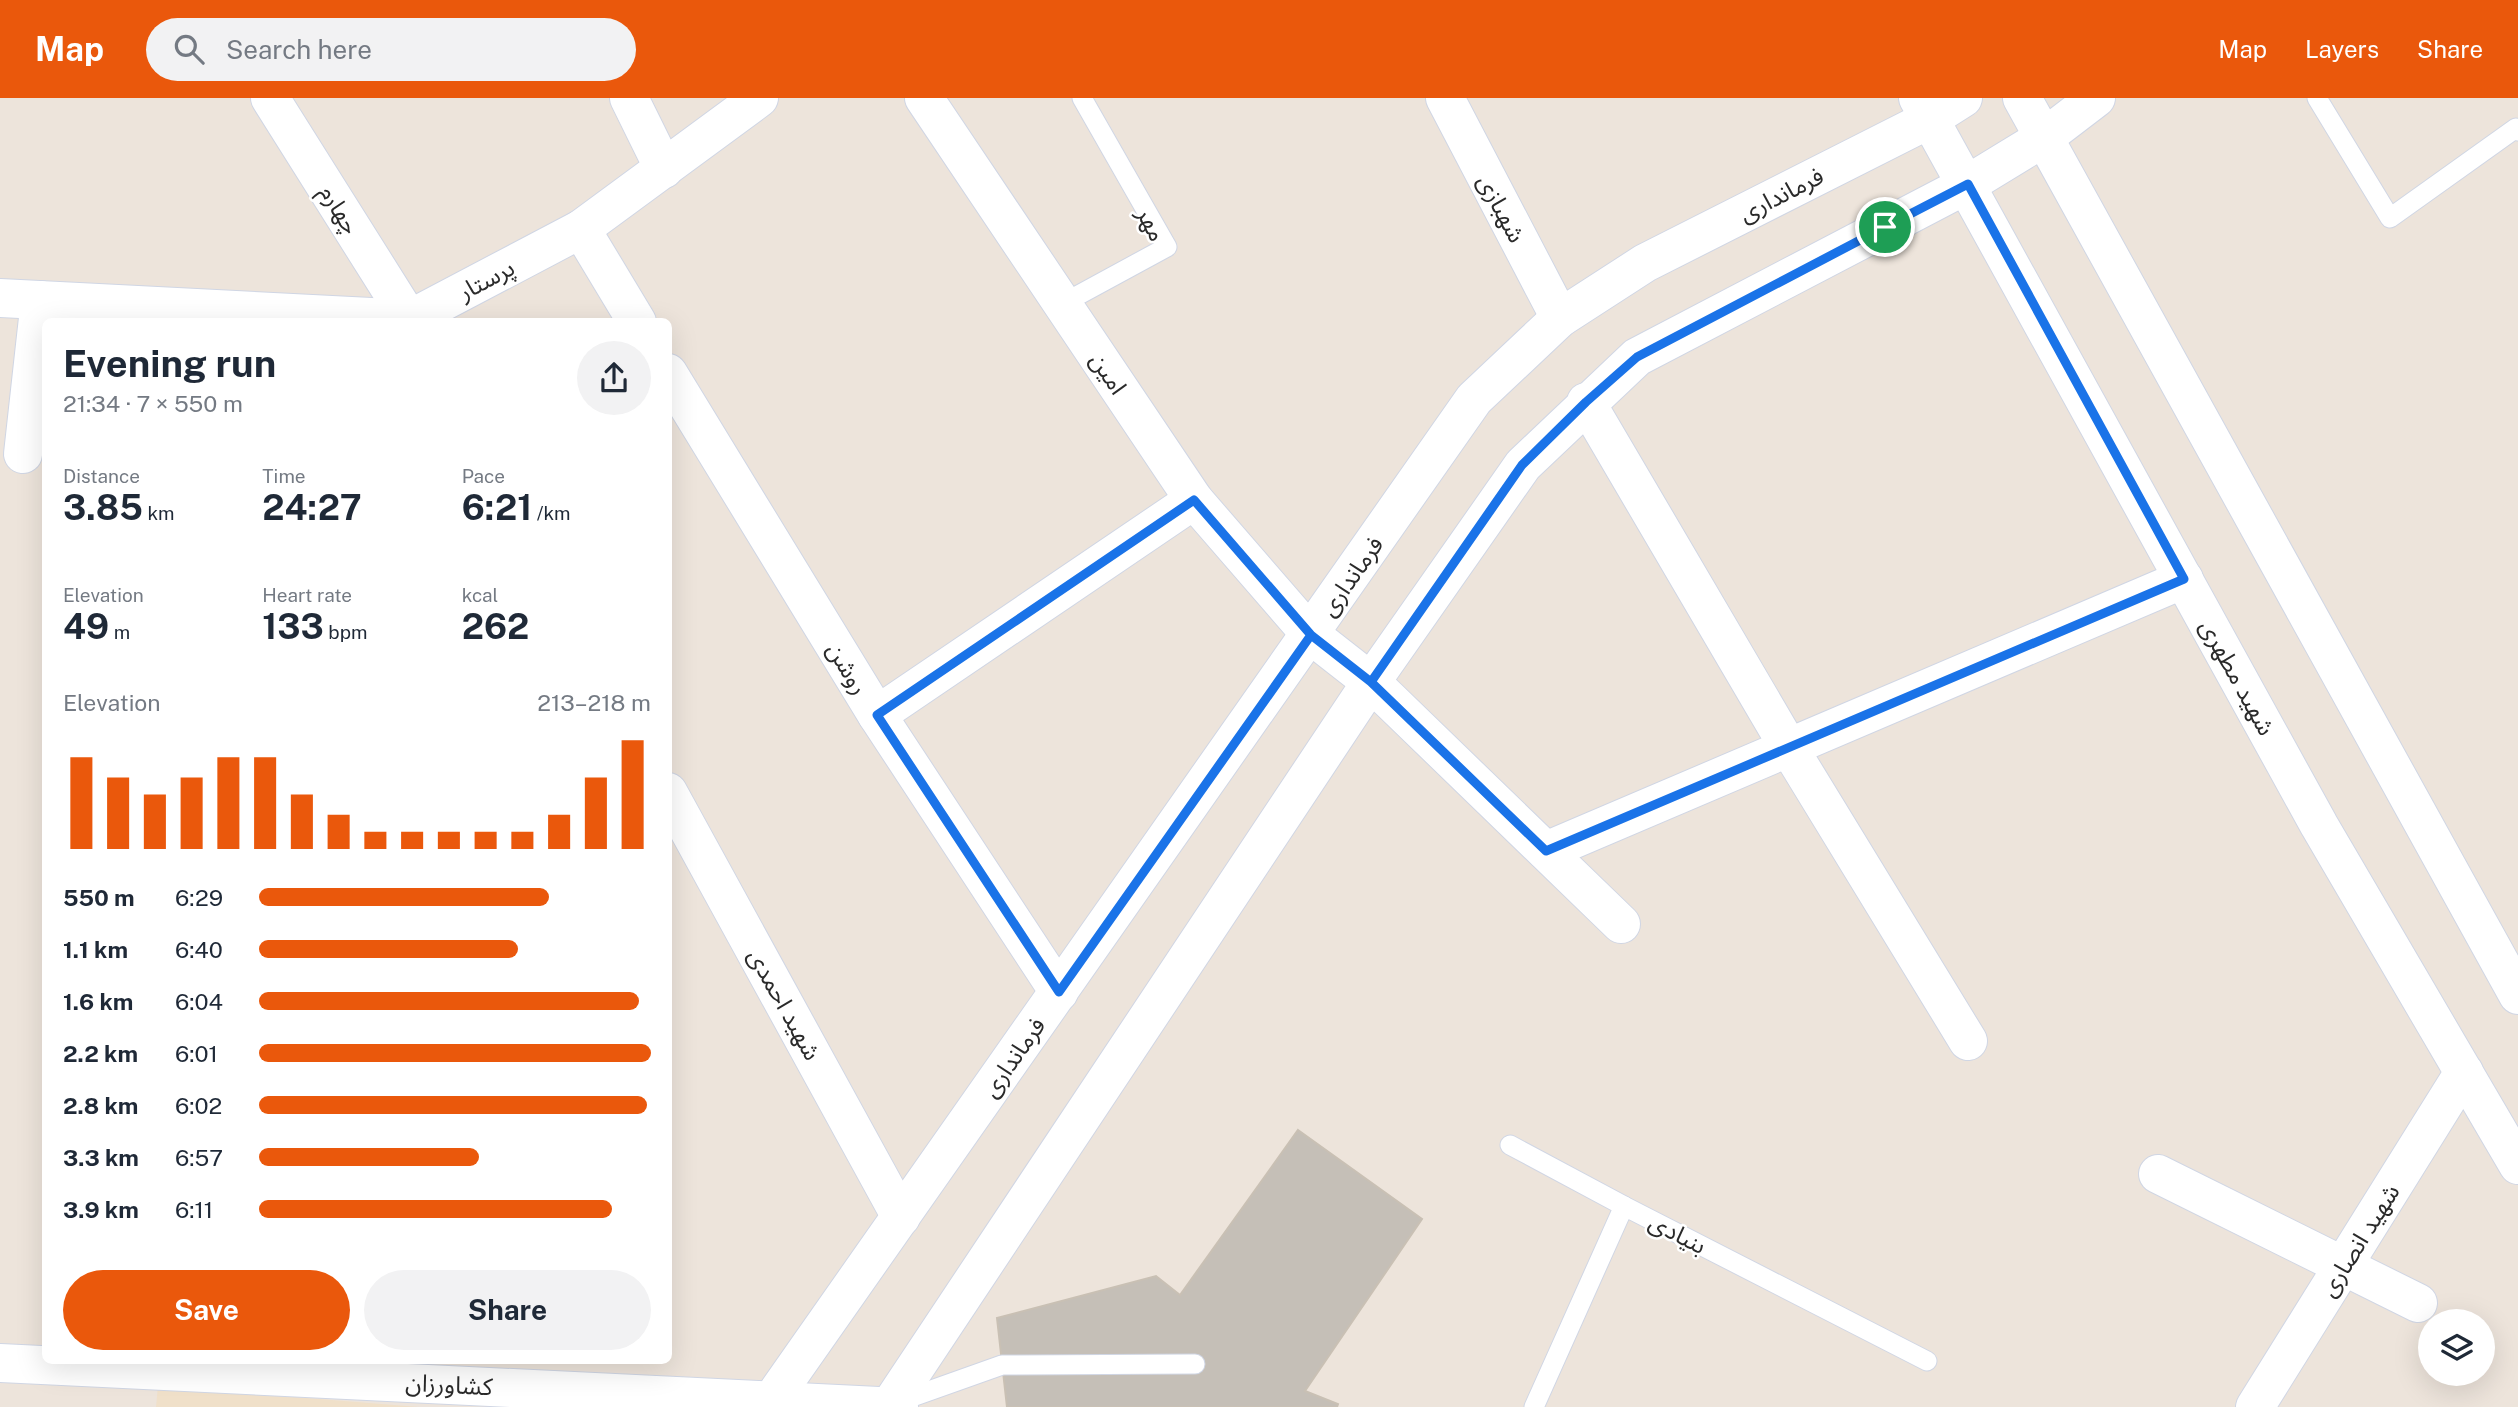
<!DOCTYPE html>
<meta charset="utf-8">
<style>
body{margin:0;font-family:"Public Sans","Noto Sans Arabic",sans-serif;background:#f2f2f3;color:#1f2937;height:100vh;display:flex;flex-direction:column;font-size:26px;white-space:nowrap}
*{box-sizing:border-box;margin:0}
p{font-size:23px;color:#747a83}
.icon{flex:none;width:38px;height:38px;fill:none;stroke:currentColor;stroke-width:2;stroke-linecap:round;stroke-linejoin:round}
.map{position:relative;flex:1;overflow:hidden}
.details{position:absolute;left:42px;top:220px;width:630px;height:1046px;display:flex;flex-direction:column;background:#fff;border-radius:10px;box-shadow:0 7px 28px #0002}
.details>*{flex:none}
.controls{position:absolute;left:2418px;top:1211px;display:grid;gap:14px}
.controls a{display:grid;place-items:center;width:77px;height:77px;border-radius:50%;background:#fff;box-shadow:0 7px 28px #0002;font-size:35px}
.pin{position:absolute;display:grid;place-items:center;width:60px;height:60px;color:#fff;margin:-30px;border:4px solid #fff;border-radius:50%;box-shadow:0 2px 7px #0007}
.round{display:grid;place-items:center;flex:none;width:74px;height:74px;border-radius:37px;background:#f2f2f3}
.overview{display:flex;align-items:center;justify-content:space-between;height:119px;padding:0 21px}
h1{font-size:38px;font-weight:700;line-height:52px}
.stats{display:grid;grid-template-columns:repeat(3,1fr);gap:10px;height:119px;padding:7px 21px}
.stats div{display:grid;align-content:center}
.stats b{font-size:35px;font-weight:700}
.stats small{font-size:19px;font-weight:400}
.stats p{font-size:19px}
.chart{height:196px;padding:14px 21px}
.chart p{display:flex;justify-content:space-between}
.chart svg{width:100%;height:126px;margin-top:7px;stroke:#ea580c;stroke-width:6}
.cta{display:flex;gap:14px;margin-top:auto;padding:14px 21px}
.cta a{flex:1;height:80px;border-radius:42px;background:#ea580c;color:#fff;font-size:28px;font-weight:700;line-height:80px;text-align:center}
.cta a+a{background:#f2f2f3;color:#1f2937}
ul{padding:0 21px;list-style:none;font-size:23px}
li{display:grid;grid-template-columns:112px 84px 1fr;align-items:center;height:52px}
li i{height:18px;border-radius:9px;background:#ea580c}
header{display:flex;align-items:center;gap:42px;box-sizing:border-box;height:98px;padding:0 35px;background:#ea580c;color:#fff}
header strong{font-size:33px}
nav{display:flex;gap:38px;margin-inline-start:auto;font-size:24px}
.search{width:490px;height:63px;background:#f2f2f3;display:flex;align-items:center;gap:18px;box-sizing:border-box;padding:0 24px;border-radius:38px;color:#747a83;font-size:26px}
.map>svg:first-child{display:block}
</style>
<header>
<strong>Map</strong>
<div class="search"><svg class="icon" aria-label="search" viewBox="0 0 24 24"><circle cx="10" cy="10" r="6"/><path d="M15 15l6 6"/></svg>Search here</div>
<nav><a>Map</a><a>Layers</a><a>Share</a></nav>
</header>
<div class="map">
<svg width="2518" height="1309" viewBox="0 0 2518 1309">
<rect width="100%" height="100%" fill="#ede4db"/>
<polygon fill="#f0e0c9" points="158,1288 419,1309 156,1309"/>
<polygon fill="#c5bfb7" stroke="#c9c0b4" stroke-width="2" points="1298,1032 1422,1121 1305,1293 1338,1306 1337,1309 1007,1309 997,1220 1156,1178 1180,1197"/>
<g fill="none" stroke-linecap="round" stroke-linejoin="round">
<g stroke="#d0d6e4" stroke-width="21">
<g id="lane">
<polyline points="2317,0 2390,120 2516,30 2518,33"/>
<polyline points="1062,206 1167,149 1082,0"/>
<polyline points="1510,1047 1624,1108"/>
<polyline points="898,1304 1002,1267 1195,1266"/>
<polyline points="1534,1309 1624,1108 1927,1263"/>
</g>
</g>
<g stroke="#d0d6e4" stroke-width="40">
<g id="street">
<polyline points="270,0 411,224"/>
<polyline points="629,0 664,71"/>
<polyline points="924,0 1194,402 1311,537"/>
<polyline points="1445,0 1560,220"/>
<polyline points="581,131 637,224"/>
<polyline points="0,200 410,221 581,131 759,0"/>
<polyline points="668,275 877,617 1059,894"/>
<polyline points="1586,304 1789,650 1968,943"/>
<polyline points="23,356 40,202"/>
<polyline points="1371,584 1621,826"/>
<polyline points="877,617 1194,402"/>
<polyline points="668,694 901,1119"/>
<polyline points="1546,753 2184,481"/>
<polyline points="2158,1076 2418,1205"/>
<polyline points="2255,1309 2464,974"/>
</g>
</g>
<g stroke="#d0d6e4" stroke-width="40">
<g id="secondary">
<polyline points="1918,0 2319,727 2518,1067"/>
<polyline points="2022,0 2518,897"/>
<polyline points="1311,537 1371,584"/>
<polyline points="0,1265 899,1309"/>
<polyline points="767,1309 1474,301 1560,220 1645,165 1930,21 1963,0"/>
<polyline points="889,1309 1371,584 1523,367 1637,259 1968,86 2045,39 2096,0"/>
</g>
</g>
<use href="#lane" stroke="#fff" stroke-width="19"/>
<use href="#street" stroke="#fff" stroke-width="38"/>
<use href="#secondary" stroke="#fff" stroke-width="38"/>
</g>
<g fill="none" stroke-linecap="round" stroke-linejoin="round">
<g stroke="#fff" stroke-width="14">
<polyline id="route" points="1885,129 1637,259 1586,304 1522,367 1371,584 1311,537 1194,402 877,617 1059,894 1311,537 1371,584 1546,753 2184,481 1968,86 1885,129"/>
</g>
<use href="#route" stroke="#1a73e8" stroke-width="9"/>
</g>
<g text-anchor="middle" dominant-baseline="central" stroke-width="5" stroke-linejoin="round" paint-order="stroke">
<g font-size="24" fill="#2a2a2a" stroke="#fff">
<text transform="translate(1781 96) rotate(-27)">فرمانداری</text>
<text transform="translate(1502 110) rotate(62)">شهبازی</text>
<text transform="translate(340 111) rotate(58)">چهارم</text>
<text transform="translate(1152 126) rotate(63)">مهر</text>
<text transform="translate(486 181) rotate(-28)">پرستار</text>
<text transform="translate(1109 275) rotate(56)">امین</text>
<text transform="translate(1351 478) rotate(-55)">فرمانداری</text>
<text transform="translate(848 570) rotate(59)">روشن</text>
<text transform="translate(2238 579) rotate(61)">شهید مطهری</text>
<text transform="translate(785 906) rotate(61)">شهید احمدی</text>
<text transform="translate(1013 959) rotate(-55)">فرمانداری</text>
<text transform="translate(1678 1135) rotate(27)">بنیادی</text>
<text transform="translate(2359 1142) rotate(-58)">شهید انصاری</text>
<text transform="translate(449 1286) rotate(3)">کشاورزان</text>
</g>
</g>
</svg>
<div class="controls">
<a><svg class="icon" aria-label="layers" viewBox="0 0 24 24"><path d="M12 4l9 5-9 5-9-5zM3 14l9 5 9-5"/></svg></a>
</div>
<div class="pin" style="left:1885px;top:129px;background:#1e9e55"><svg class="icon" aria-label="arrive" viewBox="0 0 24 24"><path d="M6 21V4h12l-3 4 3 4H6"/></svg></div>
<section class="details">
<div class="overview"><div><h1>Evening run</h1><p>21:34 · 7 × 550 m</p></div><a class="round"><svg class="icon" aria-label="share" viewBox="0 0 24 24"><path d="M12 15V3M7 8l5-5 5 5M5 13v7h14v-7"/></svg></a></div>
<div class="stats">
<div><p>Distance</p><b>3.85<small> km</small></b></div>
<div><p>Time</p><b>24:27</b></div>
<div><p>Pace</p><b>6:21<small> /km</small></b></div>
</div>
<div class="stats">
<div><p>Elevation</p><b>49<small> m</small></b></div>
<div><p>Heart rate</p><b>133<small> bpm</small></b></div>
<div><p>kcal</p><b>262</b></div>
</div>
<div class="chart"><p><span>Elevation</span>213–218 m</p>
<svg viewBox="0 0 160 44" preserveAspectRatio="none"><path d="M5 44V12M15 44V19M25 44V25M35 44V19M45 44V12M55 44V12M65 44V25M75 44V32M85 44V38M95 44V38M105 44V38M115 44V38M125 44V38M135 44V32M145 44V19M155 44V6"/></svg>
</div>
<ul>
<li><b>550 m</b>6:29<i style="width:74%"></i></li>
<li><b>1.1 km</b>6:40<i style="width:66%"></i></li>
<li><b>1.6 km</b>6:04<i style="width:97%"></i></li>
<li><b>2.2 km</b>6:01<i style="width:100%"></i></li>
<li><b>2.8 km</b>6:02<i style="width:99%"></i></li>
<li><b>3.3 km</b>6:57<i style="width:56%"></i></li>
<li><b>3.9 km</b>6:11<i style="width:90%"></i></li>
</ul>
<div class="cta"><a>Save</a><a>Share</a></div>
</section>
</div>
